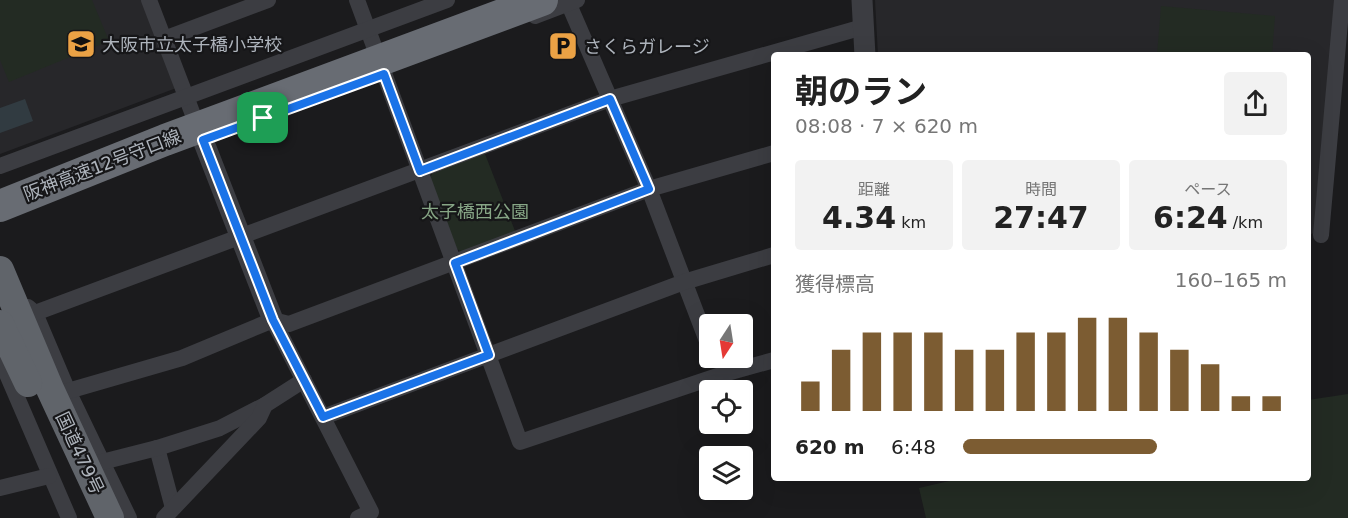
<!DOCTYPE html>
<html lang="ja">
<meta charset="utf-8">
<style>
body{margin:0;font-family:"DejaVu Sans","Noto Sans JP",sans-serif;background:#f2f2f2;color:#222;height:100vh;display:flex;flex-direction:column;font-size:22px;white-space:nowrap}
*{box-sizing:border-box;margin:0}
p{font-size:20px;color:#767676}
.icon{flex:none;width:33px;height:33px;fill:none;stroke:currentColor;stroke-width:2;stroke-linecap:round;stroke-linejoin:round}
.map{position:relative;flex:1;overflow:hidden}
.drawer{position:absolute;left:771px;top:52px;width:540px;height:429px;display:flex;flex-direction:column;background:#fff;border-radius:6px;box-shadow:0 6px 24px #0002}
.drawer>*{flex:none}
.needle{width:39px;rotate:192deg}
.buttons{position:absolute;left:699px;top:314px;display:grid;gap:12px}
.buttons a{display:grid;place-items:center;width:54px;height:54px;border-radius:6px;background:#fff;box-shadow:0 6px 24px #0002;font-size:30px}
.pin{position:absolute;display:grid;place-items:center;width:51px;height:51px;color:#fff;margin:-26px;border-radius:12px;box-shadow:0 3px 9px #0006}
.round{display:grid;place-items:center;flex:none;width:63px;height:63px;border-radius:6px;background:#f2f2f2}
.summary{display:flex;align-items:center;justify-content:space-between;height:102px;padding:0 24px}
h1{font-size:33px;font-weight:700;line-height:45px}
.figures{display:grid;grid-template-columns:repeat(3,1fr);gap:9px;height:102px;padding:6px 24px}
.figures div{display:grid;align-content:center;border-radius:6px;background:#f2f2f2;text-align:center}
.figures b{font-size:30px;font-weight:700}
.figures small{font-size:16px;font-weight:400}
.figures p{font-size:16px}
.chart{height:168px;padding:12px 24px}
.chart p{display:flex;justify-content:space-between}
.chart svg{width:100%;height:108px;margin-top:6px;stroke:#7c5c32;stroke-width:6}
ul{padding:0 24px;list-style:none;font-size:20px}
li{display:grid;grid-template-columns:96px 72px 1fr;align-items:center;height:45px}
li i{height:15px;border-radius:8px;background:#7c5c32}
.map>svg:first-child{display:block}
</style>
<div class="map">
<svg width="1348" height="518" viewBox="0 0 1348 518">
<rect width="100%" height="100%" fill="#1b1b1d"/>
<g fill="#27272a">
<polygon points="0,0 144,0 179,87 0,154"/>
<polygon points="875,0 1336,0 1315,232 1308,236 1308,56 878,55"/>
</g>
<g fill="#232b23">
<polygon points="0,0 92,0 109,41 9,82 0,60"/>
<polygon points="1161,6 1275,16 1272,55 1157,55"/>
<polygon points="485,154 515,231 462,252 457,249 430,178 433,172"/>
<polygon points="1348,394 1348,518 926,518 919,488 958,479 1308,478 1308,400"/>
</g>
<polygon fill="#313b41" points="25,99 33,121 0,133 0,108"/>
<g fill="none" stroke-linecap="round" stroke-linejoin="round">
<g stroke="#3c3d42" stroke-width="16">
<polyline points="149,0 200,133"/>
<polyline points="357,0 520,442 720,375 774,360"/>
<polyline points="567,0 649,189 710,349"/>
<polyline points="535,16 577,0"/>
<polyline points="164,39 268,0"/>
<polyline points="0,166 447,0"/>
<polyline points="1321,235 1342,0"/>
<polyline points="28,307 35,313 68,391 129,518"/>
<polyline points="35,313 610,99 863,27"/>
<polyline points="273,320 371,512 358,518"/>
<polyline points="0,358 69,518"/>
<polyline points="68,391 182,358 273,320 289,324 649,189 774,153"/>
<polyline points="323,417 684,282 774,255"/>
<polyline points="157,448 173,508"/>
<polyline points="102,462 157,448 220,428 265,405"/>
<polyline points="0,488 49,476"/>
<polyline points="164,518 259,418 265,405 304,380"/>
</g>
<g stroke="#3c3d42" stroke-width="21">
<polyline points="862,0 865,56"/>
<polyline points="203,140 273,320"/>
</g>
<g stroke="#60646a" stroke-width="28">
<polyline points="0,270 50,389 110,518"/>
<polyline points="0,324 28,383"/>
</g>
<polyline stroke="#686c73" stroke-width="32" points="0,206 165,140 542,0"/>
</g>
<g fill="none" stroke-linecap="round" stroke-linejoin="round">
<g stroke="#fff" stroke-width="12">
<polygon id="route" points="384,74 420,171 610,99 649,189 455,263 489,355 323,417 273,320 203,140"/>
</g>
<use href="#route" stroke="#1a73e8" stroke-width="8"/>
</g>
<defs>
<g id="school-square" transform="scale(1.5)"><rect x="-9" y="-9" width="18" height="18" rx="4" fill="#eba245" stroke="#161618"/><path d="M0-5L7-2L0 1L-7-2ZM-4 1L0 2.5L4 1V4Q0 6-4 4Z" fill="#111"/></g>
<g id="parking-square" transform="scale(1.5)"><rect x="-9" y="-9" width="18" height="18" rx="4" fill="#eba245" stroke="#161618"/><path d="M-3.5-5.5H1a3.5 3.5 0 0 1 0 7H-1V5.5H-3.5ZM-1-3.4V-.6H.8a1.4 1.4 0 0 0 0-2.8Z" fill="#111"/></g>
</defs>
<g fill-rule="evenodd">
<use href="#school-square" x="81" y="44"/>
<use href="#parking-square" x="563" y="46"/>
</g>
<g text-anchor="middle" dominant-baseline="central" stroke-width="4.5" stroke-linejoin="round" paint-order="stroke">
<g font-size="18" fill="#aeb4bc" stroke="#161618" text-anchor="start">
<text x="102" y="44">大阪市立太子橋小学校</text>
<text x="584" y="46">さくらガレージ</text>
</g>
<g font-size="18" fill="#aeb4bc" stroke="#161618">
<text transform="translate(102 165) rotate(-21)">阪神高速12号守口線</text>
<text transform="translate(80 453) rotate(65)">国道479号</text>
</g>
<g font-size="18" fill="#87a686" stroke="#161618">
<text x="475" y="211">太子橋西公園</text>
</g>
</g>
</svg>
<div class="buttons">
<a><svg class="needle" viewBox="-14 -14 28 28"><path d="M0-13l5 13h-10z" fill="#e53935"/><path d="M0 13l5-13h-10z" fill="#767676"/></svg></a>
<a><svg class="icon" aria-label="locate" viewBox="0 0 24 24"><circle cx="12" cy="12" r="6"/><path d="M12 2v4M12 18v4M2 12h4M18 12h4"/></svg></a>
<a><svg class="icon" aria-label="layers" viewBox="0 0 24 24"><path d="M12 4l9 5-9 5-9-5zM3 14l9 5 9-5"/></svg></a>
</div>
<div class="pin" style="left:263px;top:118px;background:#1e9e55"><svg class="icon" aria-label="arrive" viewBox="0 0 24 24"><path d="M6 21V4h12l-3 4 3 4H6"/></svg></div>
<section class="drawer">
<div class="summary"><div><h1>朝のラン</h1><p>08:08 · 7 × 620 m</p></div><a class="round"><svg class="icon" aria-label="share" viewBox="0 0 24 24"><path d="M12 15V3M7 8l5-5 5 5M5 13v7h14v-7"/></svg></a></div>
<div class="figures">
<div><p>距離</p><b>4.34<small> km</small></b></div>
<div><p>時間</p><b>27:47</b></div>
<div><p>ペース</p><b>6:24<small> /km</small></b></div>
</div>
<div class="chart"><p><span>獲得標高</span>160–165 m</p>
<svg viewBox="0 0 160 44" preserveAspectRatio="none"><path d="M5 44V32M15 44V19M25 44V12M35 44V12M45 44V12M55 44V19M65 44V19M75 44V12M85 44V12M95 44V6M105 44V6M115 44V12M125 44V19M135 44V25M145 44V38M155 44V38"/></svg>
</div>
<ul>
<li><b>620 m</b>6:48<i style="width:60%"></i></li>
</ul>
</section>
</div>
